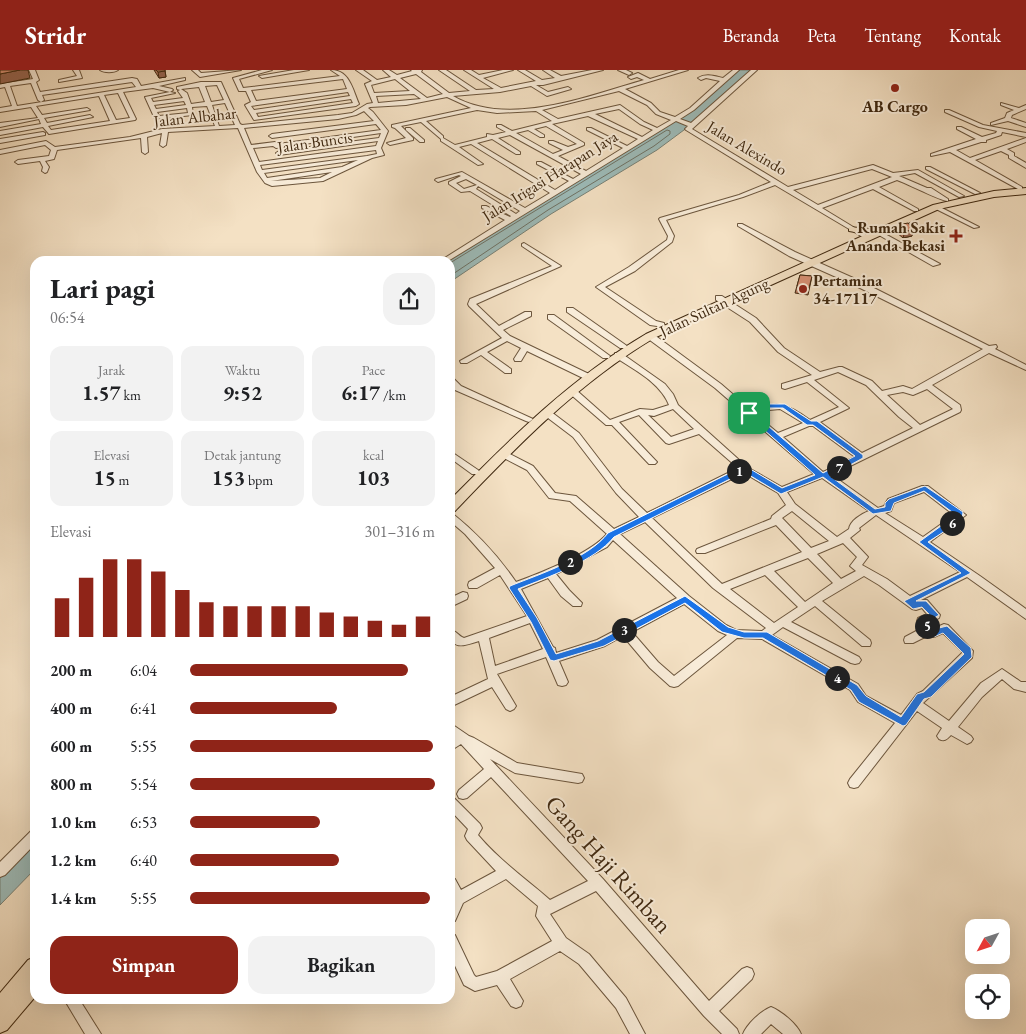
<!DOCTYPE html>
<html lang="id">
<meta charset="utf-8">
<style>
body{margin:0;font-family:"EB Garamond",serif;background:#f2f2f2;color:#202124;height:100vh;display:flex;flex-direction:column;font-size:19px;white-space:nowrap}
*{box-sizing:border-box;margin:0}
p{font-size:16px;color:#757577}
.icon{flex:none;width:28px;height:28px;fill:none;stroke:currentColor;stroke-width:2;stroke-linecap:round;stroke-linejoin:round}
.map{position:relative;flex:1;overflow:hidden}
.details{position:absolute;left:30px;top:186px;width:425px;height:748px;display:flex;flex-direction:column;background:#fff;border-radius:15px;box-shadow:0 5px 20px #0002}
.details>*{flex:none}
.needle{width:32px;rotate:230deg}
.tools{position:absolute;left:965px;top:849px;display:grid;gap:10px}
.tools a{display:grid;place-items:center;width:45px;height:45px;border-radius:10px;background:#fff;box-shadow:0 5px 20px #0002;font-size:25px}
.pin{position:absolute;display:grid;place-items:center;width:42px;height:42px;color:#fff;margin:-21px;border-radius:10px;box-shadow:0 2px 8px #0006}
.km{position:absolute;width:25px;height:25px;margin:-12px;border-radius:50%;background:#222;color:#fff;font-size:14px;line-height:25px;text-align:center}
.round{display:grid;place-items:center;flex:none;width:52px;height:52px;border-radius:15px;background:#f2f2f2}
.headline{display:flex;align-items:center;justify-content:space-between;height:85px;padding:0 20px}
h1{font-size:28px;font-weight:700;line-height:38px}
.stats{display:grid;grid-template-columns:repeat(3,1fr);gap:8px;height:85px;padding:5px 20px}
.stats div{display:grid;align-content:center;border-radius:12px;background:#f2f2f2;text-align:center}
.stats b{font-size:21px;font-weight:700}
.stats small{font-size:14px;font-weight:400}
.stats p{font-size:14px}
.chart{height:140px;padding:10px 20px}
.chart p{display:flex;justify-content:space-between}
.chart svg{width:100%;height:90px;margin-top:5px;stroke:#8f2418;stroke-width:6}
.button{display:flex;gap:10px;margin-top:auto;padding:10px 20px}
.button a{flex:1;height:58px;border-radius:15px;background:#8f2418;color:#fff;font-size:20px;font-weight:700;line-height:58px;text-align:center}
.button a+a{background:#f2f2f2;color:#202124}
ul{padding:0 20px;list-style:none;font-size:16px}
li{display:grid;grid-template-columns:80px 60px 1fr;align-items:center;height:38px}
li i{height:12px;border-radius:6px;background:#8f2418}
header{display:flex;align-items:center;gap:30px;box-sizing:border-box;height:70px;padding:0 25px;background:#8f2418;color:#fff}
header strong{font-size:24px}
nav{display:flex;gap:28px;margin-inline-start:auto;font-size:18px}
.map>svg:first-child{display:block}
</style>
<header>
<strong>Stridr</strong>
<nav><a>Beranda</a><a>Peta</a><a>Tentang</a><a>Kontak</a></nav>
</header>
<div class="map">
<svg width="1026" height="964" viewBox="0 0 1026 964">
<rect width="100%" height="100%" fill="#f4e1c4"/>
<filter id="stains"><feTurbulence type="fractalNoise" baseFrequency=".004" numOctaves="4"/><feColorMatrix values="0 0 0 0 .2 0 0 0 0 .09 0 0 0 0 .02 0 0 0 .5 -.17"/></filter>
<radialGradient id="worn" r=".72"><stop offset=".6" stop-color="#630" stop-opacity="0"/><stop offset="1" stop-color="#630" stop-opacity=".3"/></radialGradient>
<g fill="#9dbcba" stroke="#778176">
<polygon points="735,0 754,0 688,57 657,80 551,144 450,212 450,191 443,191 692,39"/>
<polygon points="35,765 35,799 0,835 0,801"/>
</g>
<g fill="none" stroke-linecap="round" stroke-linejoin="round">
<polyline stroke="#6e7265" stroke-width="1" points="450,193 667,60 670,61 670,64 654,76 548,140 450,206"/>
<g stroke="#6c563d" stroke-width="2">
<g id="minor">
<path d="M29,0H35L39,10L36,12L40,22L132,8L137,9L141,16L185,8V10L159,16L172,19L173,20L170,22L175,23L151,28L153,32L183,28L178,21L180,20L177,19V17L201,12H221L240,54L242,55L338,45L352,43L367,34L373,33L365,14L372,11L356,0H363L377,10L391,7L383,0H389L397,5L412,1L411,0H422L421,2L449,23L470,21L439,0H446L476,20L494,19L464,0H471L479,5L503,0H513L483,8L501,18L536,11L518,0H525L542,10L555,8L543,0H550L561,6L592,0H603L543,15H536L548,22L568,17L571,19L547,26L531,16L500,22L453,26C508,58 588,26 644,10L637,7L631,9L628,7L638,3L650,9L679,0H688L625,19L651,33L660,42L675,47L690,38L720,11L706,8L701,10L698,8C706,3 714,6 723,8L733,0H739L694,40L680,49L691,53L751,0H757L692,59L788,117L873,95L893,103L918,100L964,126L959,127L915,103L899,106L927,118H931L948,129V131C943,132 906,113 897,110L879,117L918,139V141H914L873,119L822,138L868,166V168L866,169L775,115L743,127L666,150L674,166L672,172L635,201L605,217L656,251L664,253V257L650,255L596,217L629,197L667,170L668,166L659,149L660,148L739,125L771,112L686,60L685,59L688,56L676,51L448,191H440L505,150L482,138V136H486L510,147L511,146L470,121L461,122L449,114V112L461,106L459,105L438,112L435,110L436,109L462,102L525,138L550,123L471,74L459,77L483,94L478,95L441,71V69L421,52L401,56L413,68V70L390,75L387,73L406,68L395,58L392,57V55L471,38L447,27L406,35L370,37L368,38L373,42L388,61L381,78L384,85L372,88L323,111L272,116L265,113L257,102L238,58L168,62L166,75L163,77L160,75L162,63L147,67L148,82L145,84L142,82L141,68L57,80L54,89L45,91L49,97L47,102L45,103L42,101L43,97L40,91L18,94L15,92L18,90L49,86L51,80L45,75L0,84V80L46,71L55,77L130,67L162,59L215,56L207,36L192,37L193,45L155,49L145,27L170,22L153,18L123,22L136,49L135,50L49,64L43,57L0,65V61L41,54L39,49L0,57V53L38,48L31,37L0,42V38L12,36L5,17L0,18V14L33,9ZM416,4L443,24L427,28L400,8ZM395,9L410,21L374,23L371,15ZM132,12L136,17L17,36L10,16L31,13L38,30L41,32L44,30L42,25ZM217,15L224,30L211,32L205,16ZM199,17L205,32L191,34L187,23L181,19ZM619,21L647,35L656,44L671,50L657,58L644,52L620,35L558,49L542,40ZM118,23L130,48L116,50L104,25ZM414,24L421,29L378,33L376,26ZM99,26L110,51L51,60L48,56L93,47L90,45L47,53L44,48L90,40L87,38L42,45L36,36ZM184,31L186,35L156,39L154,35ZM225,33L235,55L219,56L212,35ZM187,38L188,43L159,46L157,42ZM619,39L640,54L653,60L642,67L595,44ZM477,40L497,43L536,41L552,51L512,61L501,55H497V57L506,62L493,65L487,64V67L455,75L443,68V66L426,51ZM364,41L374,51L272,64L269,66L272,68L376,54L381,60L278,74L275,72L251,75L244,58L338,49L356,45ZM588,46L638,69L627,76L591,58H587V60L623,78L586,101L558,86L584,75V73L552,54ZM546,56L577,74L568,77L553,71H549V73L563,80L553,84L516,63L528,60L540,67H544V65L534,59ZM381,63L379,68L279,81L276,83L279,85L378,71L376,76L259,92L253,78L273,76L276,78ZM510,65L581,104L573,109L541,92H537V94L569,111L555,120L477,73L492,69L516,84H520V82L498,68ZM376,80L377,84L367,86L262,100L260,95ZM358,90L342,97L267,108L264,103ZM872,99L892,107L818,135L793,120ZM332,102L320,108L271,111ZM466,109L477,115L464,119L456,113ZM478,116L520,141L516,144L476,119Z"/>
<polygon points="73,0 79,0 82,8 59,12 59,10 77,6"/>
<path d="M100,0H118C114,3 104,3 100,0Z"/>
<polygon points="192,0 198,0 201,3 241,0 200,7"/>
<path d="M262,0H272L239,9L243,18L340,6L331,0C350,0 353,21 359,34L356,36L254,50L245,35L251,32L246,21H239L233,8ZM343,9L347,19L256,31L251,20ZM348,22L350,26L254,40L251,36ZM351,29L353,33L258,47L256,43Z"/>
<polygon points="294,0 309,0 262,8 259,6"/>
<polygon points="618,0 626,0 632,3 629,5"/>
<polygon points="1001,33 1019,38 1026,35 1026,39 1012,45 1011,48 1026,53 1026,57 1008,51 991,55 991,53 1005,48 1007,43 1014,40 1001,35"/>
<polygon points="945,40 949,40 983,55 1026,63 1026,67 1002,62 1001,65 986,70 986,72 981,72 956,80 970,88 1026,68 1026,72 1007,79 1014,83 1014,86 1026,93 1026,98 1009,88 1009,85 1001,81 975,90 1022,117 1022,119 1018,119 950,82 931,86 931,84 976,69 957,59 957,57 961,57 982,67 996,63 997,61 979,57 945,42"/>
<polygon points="406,58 410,58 424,70 424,72 420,72 406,60"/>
<polygon points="43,62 45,63 45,65 0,73 0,69"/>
<polygon points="926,97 930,97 980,123 975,124 926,99"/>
<polygon points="934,136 938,136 979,157 974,158 934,138"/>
<path d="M738,154H742L795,182L860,211L989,276L996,275L997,277L995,279L1026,295V300L989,283L932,315L960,335L961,340L960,342L832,405L878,438L884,436L888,429L922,416H928L966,445L930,472L980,506L1026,539V549L967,507L921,530H927L940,545L939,548L930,552L935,558L944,554L948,555L973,581L972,588L923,633L949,651L981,613L1002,599L1021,612H1026V622L1014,619L1002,609L982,627L958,657L971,666L973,669L971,672L967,674L951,665C947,669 945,672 939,669L937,666L942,658L917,641L858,717L854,718L850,717L848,713L850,709L895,653L858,632L850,620L762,569L737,568L678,616L674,617L670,616L650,598L623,566L605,576L559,591L568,612L566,615L562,616L558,615L546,587L497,604L516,636L514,639L510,641L506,639L492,617L450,637V627L488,609L479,571C464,576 450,581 450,560C456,560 458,566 464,568L527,546L500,505L477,518H469L468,515L469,512L495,498L465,464L450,451V443L453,444C478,464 498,486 516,512C541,503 591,483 607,464L570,431L549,428L527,400L500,386L498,384L500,382H506L533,396L555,423L576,426L614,459L639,447L616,423L573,367L544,345L543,343L544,341H550L579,363L622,419L647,443L738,398L699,364L669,374L666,373L639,345L619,352L657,392L655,394H649L612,355H606L569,323V319H575L610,350L640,339L653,340L669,335C660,312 634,300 615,287V283H621L665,314L673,324L678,335L747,397L782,417L814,404L715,318L647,268V264H653L721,314L751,340C778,331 787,333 810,350L839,337L807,312L785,319L782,318V314L812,305L778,282L750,252L716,230V226H722L756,248L784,278L820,302L839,297H842L872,311L882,321L903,316L912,319L983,279L854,215L789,186L738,156ZM838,302L866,315L899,347L913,358L862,383L820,352L849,338L814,310ZM927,319L953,339L920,355L887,325L903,322L913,325ZM673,339L694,359L671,367L648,345L654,346ZM780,339L803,353L778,363L755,344L769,340ZM809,356H813L855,387L823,402L783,367ZM744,403L778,423L786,435L772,446L771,449L697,479L696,481L697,483H705L776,455L802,482L722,514L693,487L652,448ZM822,408L869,441C861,444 850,451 849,459L837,467L795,434L787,422ZM924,422L954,445L923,467L885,443L891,441L894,433ZM792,441L829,471L811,478L782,448ZM876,445L960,502L910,526L887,509L862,495L868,487L850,468L860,460L859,458ZM645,452L713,518L766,558L762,561L736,560L726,555L689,526L620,464ZM613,470L677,528L597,570L556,583L555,578L553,577L521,519L548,508L561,526L573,536H581L582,533L569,520L556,504L607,477ZM843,473L857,487L850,496L856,501L841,509L817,484ZM808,488L833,513L805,532L774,501ZM765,505L798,537L774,553L730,519ZM864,506L879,515L912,539L916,540L922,538L927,544L918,548L917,551L922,558L905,567L904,570L905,573H913L929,565L934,567L943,563L963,582L923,621L917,624L901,645L866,626L858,614L772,565L783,557L851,593L855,594L859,593L861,590L859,587L791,552L815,536L862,576H870L871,573L870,570L822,531ZM684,534L718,561L727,565L674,606L658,592L632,562ZM530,553L543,579L495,596L489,568Z"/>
<polygon points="870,158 874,158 940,194 933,196 870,160"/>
<polygon points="524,173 561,196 476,234 499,256 525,242 531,242 531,246 503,260 510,266 591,305 591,309 585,309 527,281 521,291 515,291 514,289 521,278 507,271 487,282 511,299 511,303 505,303 481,285 467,293 461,293 460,291 502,268 469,236 468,234 470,229 552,196 522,176 522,174"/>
<polygon points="567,238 573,238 627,276 626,278 620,278 567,242"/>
<polygon points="548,245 554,245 610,286 609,288 603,288 548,249"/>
<polygon points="450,307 453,308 461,316 533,349 529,352 526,351 455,320 450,315"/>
<polygon points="450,381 478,400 480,402 478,404 472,404 450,388"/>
<polygon points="463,522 467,523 468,526 467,529 450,537 450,528"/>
<path d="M450,653L469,666L474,668L517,693L582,704L584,708L582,712L578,713L515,703L490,689L603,809L709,931L742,899L747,897L752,899L754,904L752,909L719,941L737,959L739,964H722L704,946L596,821L550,844L566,868L589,884L626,928L645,964H630L616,938L579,894L560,881L510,909L523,931L521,936L516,938L511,936L497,915L475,921L464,915L450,885V863L455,865L474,905L476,907L497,901L552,871L536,846L538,836L506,809L463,833L455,851L450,852V807L455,809L461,820L496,801L467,770L465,766L468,759L450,740V727L454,728L480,754L482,758L478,765C499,790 526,809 550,830L588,811L491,707L467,728L463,729L459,728L457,724L459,720L484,699L461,674L450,681V669L453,666L450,664Z"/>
<polygon points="35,759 35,774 5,805 0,807 0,792 31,761"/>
<polygon points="64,929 79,929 101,964 85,964"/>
<path d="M771,937C781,941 797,954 801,964H783L771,954L761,964H743C747,954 761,941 771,937Z"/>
</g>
</g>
<g stroke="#3f2810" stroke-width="2">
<g id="highway">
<path d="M1026,118V124L994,127L939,139L654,268C577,314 516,377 455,441L450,442V430C511,368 571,308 646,264L867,164L849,161V157L870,159L871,162L933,135L994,121Z"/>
<polygon points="35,887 35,927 7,960 0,963 0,923 28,890"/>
</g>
</g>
<use href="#minor" fill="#f8ecd9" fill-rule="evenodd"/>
<use href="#highway" fill="#f4e1c4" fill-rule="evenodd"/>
</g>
<g fill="#ba7c64" stroke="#3f2810">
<polygon points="154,0 165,0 166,7 159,8"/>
<polygon points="898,155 912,166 903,168 896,162"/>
<polygon points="800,205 812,206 808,225 795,223"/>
</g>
<g fill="#976551" stroke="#3f2810">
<polygon points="20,0 28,0 30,8 0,14 0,4"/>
<polygon points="165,1 166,7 159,8 158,2"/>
<polygon points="914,160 912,166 903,168 905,161"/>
</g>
<g fill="#d89074" stroke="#3f2810">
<polygon points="0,0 20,0 0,4"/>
<polygon points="156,0 165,0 165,1 158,2"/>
<polygon points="908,153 914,160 905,161 898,155"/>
<polygon points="800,205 812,206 809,218 797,216"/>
</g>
<path fill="#1a73e8" stroke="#fff" fill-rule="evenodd" d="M785,334L811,351H817L863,385V388L830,406L875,439L885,437V433L889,429L925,416L963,442L962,450L928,472L971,503L916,531H926L939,545L928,552L935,559L947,556L971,578L972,587L931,627L924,629L906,655L903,656L859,632L851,620L763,568H744L722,562L685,533L604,576L554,591L550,590L531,552L509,518L510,516C540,504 589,488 608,463L742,397H747L782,418L815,405L745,343L769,334ZM770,338H783L807,355H813L855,386L823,403L754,344ZM744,402L781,424L823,407L873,444L891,441L894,433L924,421L956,445L919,472L961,503L904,531L913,539L922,537L929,544L918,551L934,567L943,563L964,584L924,622L917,624L901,647L866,626L857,615L767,562H744L728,557L685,526L598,571L556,584L537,548L518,519C548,507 595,491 614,467Z"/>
<g fill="#8f2418" stroke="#f8ecd9" stroke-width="2">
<circle cx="895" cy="18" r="5"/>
<path d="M953.5 158.5h5v5h5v5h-5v5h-5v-5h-5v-5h5z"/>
<circle cx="803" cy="219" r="5"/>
</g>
<g text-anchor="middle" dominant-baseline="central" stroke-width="4" stroke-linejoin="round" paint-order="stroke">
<g font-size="16" font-weight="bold" fill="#3f2810" stroke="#f8ecd9">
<text x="895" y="36">AB Cargo</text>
<text x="945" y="157" text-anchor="end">Rumah Sakit<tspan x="945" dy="18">Ananda Bekasi</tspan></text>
<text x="813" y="210" text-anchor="start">Pertamina<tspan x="813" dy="18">34-17117</tspan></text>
</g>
<g font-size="16" fill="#3f2810" stroke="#f8ecd9">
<text transform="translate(195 47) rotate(-6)">Jalan Albahar</text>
<text transform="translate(315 72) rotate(-8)">Jalan Buncis</text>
<text transform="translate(747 78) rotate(31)">Jalan Alexindo</text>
<text transform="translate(550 106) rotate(-32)">Jalan Irigasi Harapan Jaya</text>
<text transform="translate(714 237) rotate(-25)">Jalan Sultan Agung</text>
</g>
<g font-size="24" fill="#3f2810" stroke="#f8ecd9">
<text transform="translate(609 794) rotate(48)">Gang Haji Rimban</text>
</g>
</g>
<rect width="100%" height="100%" filter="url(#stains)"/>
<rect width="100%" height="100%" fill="url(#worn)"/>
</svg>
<div class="tools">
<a><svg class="needle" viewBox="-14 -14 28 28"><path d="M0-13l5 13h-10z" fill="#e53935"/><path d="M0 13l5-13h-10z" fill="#757577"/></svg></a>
<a><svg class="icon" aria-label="locate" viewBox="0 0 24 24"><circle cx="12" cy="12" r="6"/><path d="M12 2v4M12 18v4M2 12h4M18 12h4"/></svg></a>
</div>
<div class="pin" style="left:749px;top:343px;background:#1e9e55"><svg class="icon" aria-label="arrive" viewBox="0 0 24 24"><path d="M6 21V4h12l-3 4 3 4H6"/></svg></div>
<b class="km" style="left:739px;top:401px">1</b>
<b class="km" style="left:570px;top:492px">2</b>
<b class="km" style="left:624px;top:560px">3</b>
<b class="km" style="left:837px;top:608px">4</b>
<b class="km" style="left:927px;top:556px">5</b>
<b class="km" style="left:952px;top:453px">6</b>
<b class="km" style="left:839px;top:398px">7</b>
<section class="details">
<div class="headline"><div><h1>Lari pagi</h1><p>06:54</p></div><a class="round"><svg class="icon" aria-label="share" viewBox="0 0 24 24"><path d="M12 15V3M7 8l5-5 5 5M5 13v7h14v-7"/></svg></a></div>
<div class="stats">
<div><p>Jarak</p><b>1.57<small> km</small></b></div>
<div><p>Waktu</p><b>9:52</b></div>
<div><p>Pace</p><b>6:17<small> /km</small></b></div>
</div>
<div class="stats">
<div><p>Elevasi</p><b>15<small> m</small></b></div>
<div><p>Detak jantung</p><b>153<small> bpm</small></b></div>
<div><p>kcal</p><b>103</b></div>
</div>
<div class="chart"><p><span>Elevasi</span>301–316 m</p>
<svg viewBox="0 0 160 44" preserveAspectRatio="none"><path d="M5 44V25M15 44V15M25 44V6M35 44V6M45 44V12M55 44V21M65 44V27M75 44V29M85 44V29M95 44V29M105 44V29M115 44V32M125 44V34M135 44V36M145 44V38M155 44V34"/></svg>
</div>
<ul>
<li><b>200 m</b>6:04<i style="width:89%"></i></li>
<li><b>400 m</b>6:41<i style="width:60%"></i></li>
<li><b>600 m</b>5:55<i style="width:99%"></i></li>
<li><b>800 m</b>5:54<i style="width:100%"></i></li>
<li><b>1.0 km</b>6:53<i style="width:53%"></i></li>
<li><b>1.2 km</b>6:40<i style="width:61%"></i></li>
<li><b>1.4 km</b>5:55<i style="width:98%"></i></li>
</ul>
<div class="button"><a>Simpan</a><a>Bagikan</a></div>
</section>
</div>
